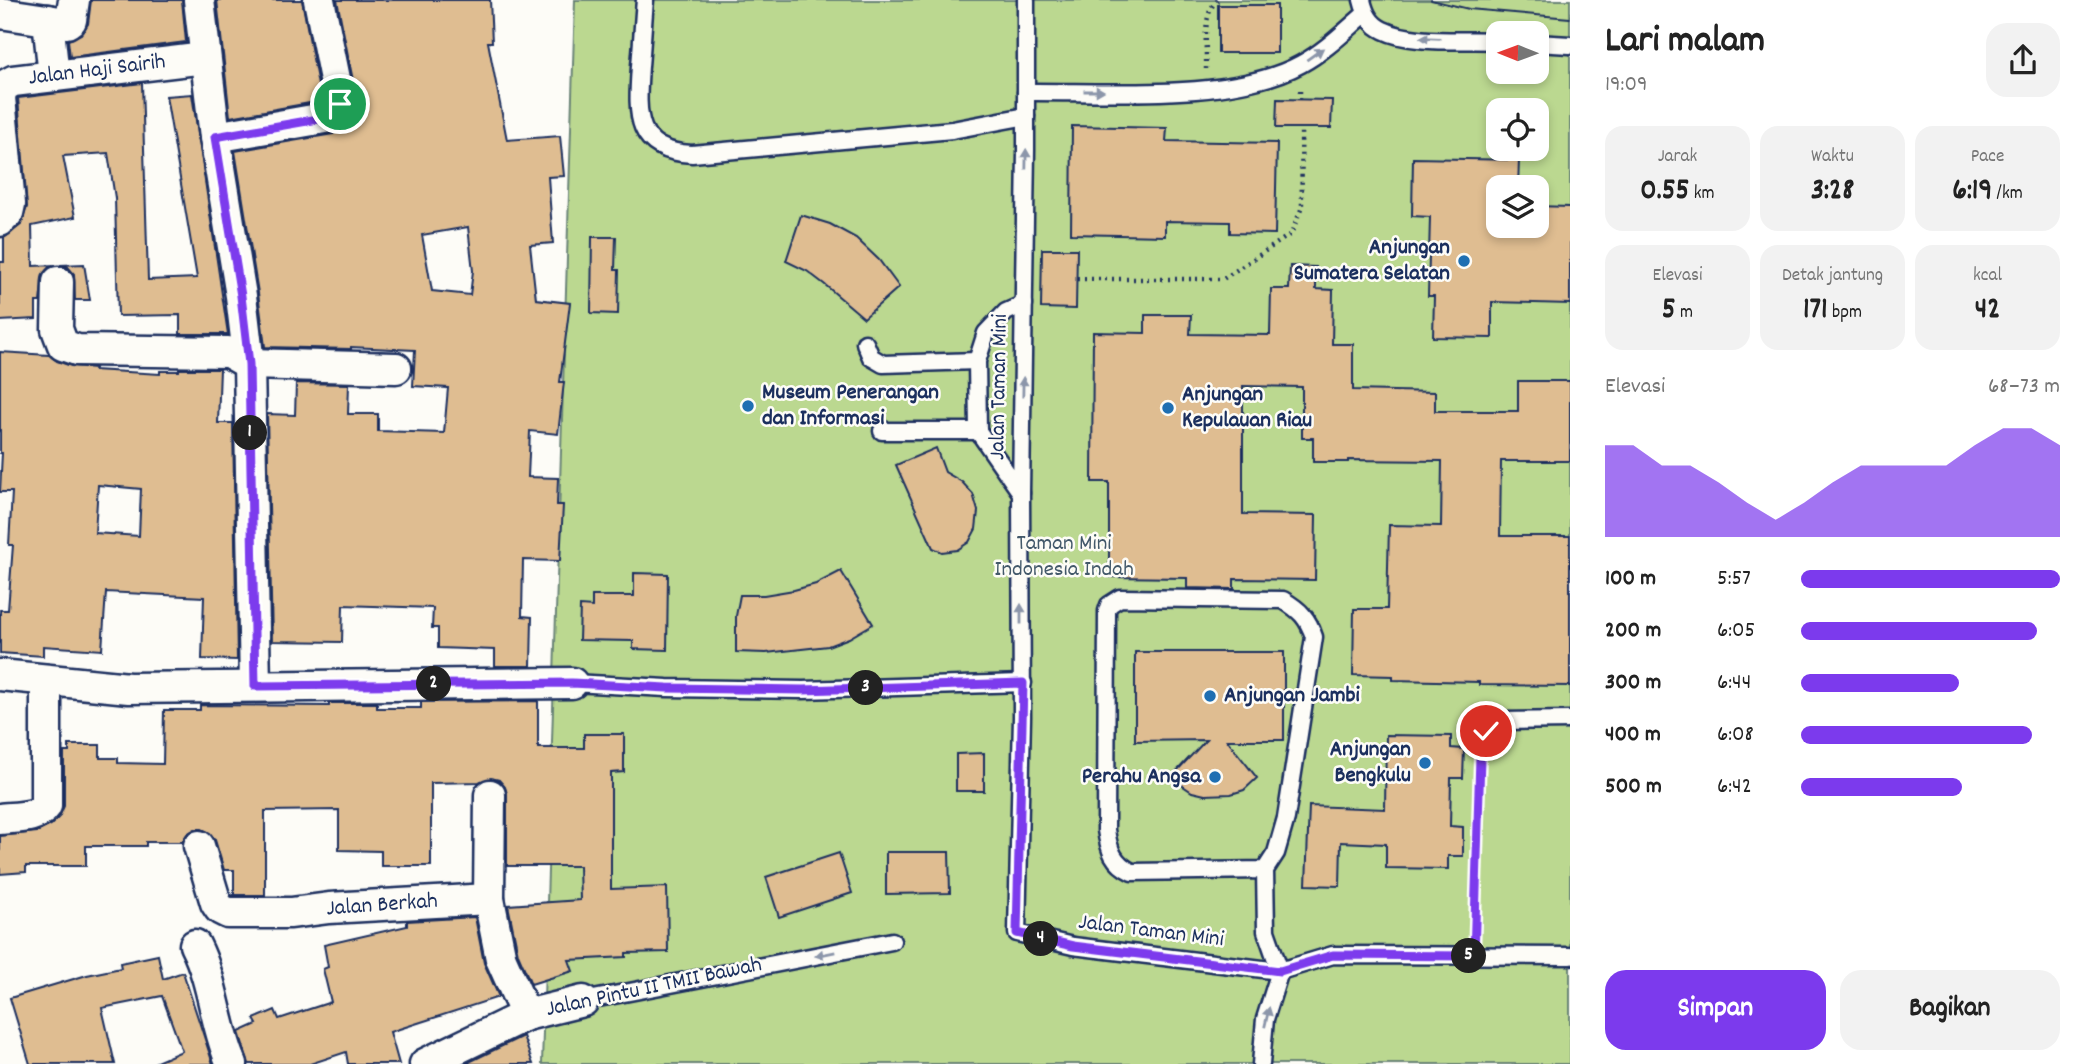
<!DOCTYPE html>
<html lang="id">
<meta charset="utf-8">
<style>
body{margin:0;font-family:Dekko,sans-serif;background:#f2f2f2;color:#222;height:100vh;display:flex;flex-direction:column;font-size:26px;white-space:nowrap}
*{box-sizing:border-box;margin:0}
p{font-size:23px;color:#767676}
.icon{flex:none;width:38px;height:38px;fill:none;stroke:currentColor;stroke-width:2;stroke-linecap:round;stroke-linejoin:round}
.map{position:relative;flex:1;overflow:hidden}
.side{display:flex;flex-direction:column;background:#fff;width:525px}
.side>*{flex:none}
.needle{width:46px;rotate:271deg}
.buttons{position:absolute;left:1486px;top:21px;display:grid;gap:14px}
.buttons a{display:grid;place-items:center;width:63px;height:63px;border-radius:14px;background:#fff;box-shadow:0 4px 10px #0003;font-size:35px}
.pin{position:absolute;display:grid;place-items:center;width:60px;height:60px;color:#fff;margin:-30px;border:4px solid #fff;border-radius:50%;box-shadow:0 2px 7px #0007}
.km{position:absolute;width:35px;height:35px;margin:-18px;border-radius:50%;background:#222;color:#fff;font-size:19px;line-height:35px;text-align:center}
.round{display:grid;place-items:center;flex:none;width:74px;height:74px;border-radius:21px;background:#f2f2f2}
.headline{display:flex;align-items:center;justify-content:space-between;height:119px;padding:0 35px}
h1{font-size:38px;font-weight:700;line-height:52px}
.stats{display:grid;grid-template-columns:repeat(3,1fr);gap:10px;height:119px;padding:7px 35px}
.stats div{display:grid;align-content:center;border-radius:18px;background:#f2f2f2;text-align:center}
.stats b{font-size:30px;font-weight:700}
.stats small{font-size:19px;font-weight:400}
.stats p{font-size:19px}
.chart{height:196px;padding:14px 35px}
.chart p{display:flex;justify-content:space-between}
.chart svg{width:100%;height:126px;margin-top:7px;fill:#7c3aed;opacity:.7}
.action{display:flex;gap:14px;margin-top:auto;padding:14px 35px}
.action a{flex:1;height:80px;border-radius:21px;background:#7c3aed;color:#fff;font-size:28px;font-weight:700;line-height:80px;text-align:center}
.action a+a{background:#f2f2f2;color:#222}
ul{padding:0 35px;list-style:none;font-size:23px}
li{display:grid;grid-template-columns:112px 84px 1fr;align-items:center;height:52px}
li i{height:18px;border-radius:9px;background:#7c3aed}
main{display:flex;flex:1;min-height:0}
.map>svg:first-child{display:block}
</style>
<main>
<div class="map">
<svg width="1570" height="1064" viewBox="0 0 1570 1064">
<rect width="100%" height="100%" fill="#fdfcf7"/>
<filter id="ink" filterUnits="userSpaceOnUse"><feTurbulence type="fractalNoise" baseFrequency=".0143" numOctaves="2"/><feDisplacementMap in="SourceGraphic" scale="14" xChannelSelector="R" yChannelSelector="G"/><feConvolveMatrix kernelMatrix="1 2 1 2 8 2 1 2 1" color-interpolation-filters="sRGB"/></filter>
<g filter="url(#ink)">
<path fill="#bbd890" stroke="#6b8477" stroke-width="2" fill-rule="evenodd" d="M575,0H1570V1064H542ZM1498,33H1536V72H1498ZM1498,110H1536V149H1498ZM1498,187H1536V226H1498Z"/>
<g fill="#dfbd91" stroke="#1b2f5e" stroke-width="2" fill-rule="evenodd">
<polygon points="91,0 182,0 186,42 70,57 68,40 81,34 88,24"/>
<polygon points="217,0 302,0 321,101 230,117"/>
<path d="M337,0H490L492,42H488L507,140L560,136L564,176L548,177L553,243L530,245L536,299L570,303L560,382H564L558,434L530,431L528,477L558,478L557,505H563L560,561L523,560L522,616L532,617L531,666H495V650L438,648V628H432L433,608L343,605L342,642L272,641L267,414L295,415L296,383L349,384L348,414H378V431L444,433L448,388L413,386L415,350L351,347V349L265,347L258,293L235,151L333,134L347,127L355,117L357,101ZM468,227L473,271L470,295L432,291L422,235Z"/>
<rect x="1218" y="5" width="59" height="48"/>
<polygon points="142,83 148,280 197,278 166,96 192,94 228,334 180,334 180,315 118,316 115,198 108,153 63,156 75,217 32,226 33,266 55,265 49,267 43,274 40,302 36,302 36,319 0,321 0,262 4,262 4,238 21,225 27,207 18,98"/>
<polygon points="1277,99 1332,100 1331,128 1276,128"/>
<polygon points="1072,126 1167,128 1166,141 1277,143 1275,234 1230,233 1230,222 1165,221 1165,236 1071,234"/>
<polygon points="1413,158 1519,160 1518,187 1498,187 1498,226 1536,226 1536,206 1570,207 1570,304 1492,302 1492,338 1433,337 1434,296 1428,296 1430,217 1412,216"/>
<polygon points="801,215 830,224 856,238 879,260 899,287 864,318 824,284 807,271 786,261"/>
<polygon points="592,237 616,237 615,270 619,270 618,314 591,313"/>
<polygon points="1042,249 1077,249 1076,309 1041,308"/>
<polygon points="84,264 90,300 75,300 74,274 68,267 60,265"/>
<polygon points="1290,266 1316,267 1316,289 1333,290 1332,344 1353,344 1353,390 1435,392 1435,411 1518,411 1518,381 1570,381 1570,461 1501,461 1500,536 1570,536 1570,686 1479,685 1479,682 1393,680 1393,676 1353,675 1354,609 1387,609 1389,525 1441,526 1442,461 1348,460 1348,462 1313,462 1313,438 1302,438 1302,387 1243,386 1243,514 1316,515 1315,580 1234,579 1234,589 1187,588 1187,578 1109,577 1109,482 1092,482 1093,332 1145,333 1145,315 1191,315 1190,334 1270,335 1271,289 1289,289"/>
<path d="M0,352L49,355L57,361L71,366L95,368L94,370L160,374V371H179V369H220L218,423H233L237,660L202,659L204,597L106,592L102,650L43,646V656L0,653V610H8L13,545H9L12,492H0L2,453H0ZM98,485L141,489L139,536L95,533Z"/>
<polygon points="936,448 945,472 962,482 973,494 978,511 976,529 969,542 957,550 942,552 933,548 896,465"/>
<polygon points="841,571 873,624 849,638 828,646 766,653 736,652 736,616 740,595 764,595 794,590 816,584"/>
<polygon points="634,573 668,574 667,650 633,649 633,641 579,640 580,606 592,607 592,596 634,596"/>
<polygon points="1135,652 1284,652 1284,740 1227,740 1257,778 1244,790 1231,794 1205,795 1192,792 1183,786 1173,775 1206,740 1135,741"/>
<polygon points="538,701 538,748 584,748 584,734 624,734 624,772 611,773 611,889 667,887 668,952 626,953 626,957 569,960 573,971 531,984 518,954 508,905 580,900 579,866 507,866 507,794 505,787 499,780 491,778 479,782 431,783 431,866 381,866 381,851 339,850 339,810 265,811 265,895 234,895 234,870 224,870 215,840 210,833 202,829 195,829 187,834 182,842 146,842 146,846 86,846 86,866 26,866 26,872 0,874 0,836 37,832 51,825 59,817 64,806 64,752 69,752 69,745 100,745 100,758 118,758 118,763 163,764 164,710 200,710 200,705 329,706 329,703 377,703 377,708 421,708 421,702"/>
<polygon points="1386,735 1451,736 1451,748 1464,749 1463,778 1451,778 1450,826 1463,827 1463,856 1448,856 1448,869 1386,868 1386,844 1341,842 1340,886 1306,885 1309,806 1385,809"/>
<polygon points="984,753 984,791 956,791 956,754"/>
<polygon points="886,852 949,852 950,893 886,894"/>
<polygon points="839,853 852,893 779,917 766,877"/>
<polygon points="475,917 484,963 499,997 390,1032 399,1064 348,1064 346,1052 310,1064 249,1064 239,1032 257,1024 254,1019 275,1010 279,1019 331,1002 323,969 328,967 324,945 407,926 407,921"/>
<polygon points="158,955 163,979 183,972 213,1064 152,1064 182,1051 162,996 102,1008 115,1064 30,1064 10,998 87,975 121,968 120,963"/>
<polygon points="523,1036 533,1064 465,1064"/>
</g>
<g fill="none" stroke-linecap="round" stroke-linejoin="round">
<g stroke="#1b2f5e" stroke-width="21">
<g id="lane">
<path d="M645,0C643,22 642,44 640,66C637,113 633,151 692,154L952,130L1026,116"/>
<polyline points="1026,0 1026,150 1021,493 1022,717 1017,933 1073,946 1280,971 1333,955 1570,956"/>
<path d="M1362,0C1365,13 1370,24 1383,30C1413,45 1465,39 1498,41"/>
<polyline points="1536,43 1570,45"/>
<path d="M1026,92C1104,91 1232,102 1301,64C1325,51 1345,31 1365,14"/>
<polyline points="865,343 871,357 883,364 977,361"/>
<polyline points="882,431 978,431"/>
<polyline points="1021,493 978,431 977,361 986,333 1006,312 1024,304"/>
<polyline points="572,683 667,688 803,690 1023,683"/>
<polyline points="1504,721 1570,720"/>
<path d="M1265,870L1132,872C1113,863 1109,850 1106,830L1107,611L1109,605L1120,598L1283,600C1300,610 1308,618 1314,637L1286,818L1276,853L1265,870L1266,931L1280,971"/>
<polyline points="583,1001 892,941"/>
<polyline points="1261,1064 1265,1019 1280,971"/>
</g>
</g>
<g stroke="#1b2f5e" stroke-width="35">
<g id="street">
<polyline points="199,0 215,137 241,296 249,364 255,686"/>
<polyline points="0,13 67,23 71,20 74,0"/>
<polyline points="48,20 54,76"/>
<polyline points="215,137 330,117 338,112 340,104 319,0"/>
<polyline points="0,221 8,213 10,204 0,98 2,87 13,81 205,58"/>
<polyline points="58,282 57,329 63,345 77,350 228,352 249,364 396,368"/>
<polyline points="0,675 129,688 572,683"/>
<path d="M0,819C15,817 37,819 46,806V680"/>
<polyline points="199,846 216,903 220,909 228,913 291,913 329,908 489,899 501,959 526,1015"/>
<polyline points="489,899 490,795"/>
<path d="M195,945C214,982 215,1026 232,1064"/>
<polyline points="425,1064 526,1015 583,1001"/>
</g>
</g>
<g stroke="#1b2f5e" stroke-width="4.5" stroke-dasharray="2 5" stroke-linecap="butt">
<path d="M1206,69C1207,50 1201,12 1218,0"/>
<polyline points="1300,100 1300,87"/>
<polyline points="1077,279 1223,279 1291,234 1302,207 1301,128"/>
<polyline points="1475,934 1480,757 1485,734"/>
</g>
<use href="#lane" stroke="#fdfcf7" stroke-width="16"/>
<use href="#street" stroke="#fdfcf7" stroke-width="30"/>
<polyline stroke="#1b2f5e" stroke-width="2" points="1431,0 1469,9 1570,18"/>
</g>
<defs><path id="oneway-solid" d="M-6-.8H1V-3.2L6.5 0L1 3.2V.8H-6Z" transform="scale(1.75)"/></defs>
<g fill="#8c96aa">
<use href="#oneway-solid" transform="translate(1430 38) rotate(-178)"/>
<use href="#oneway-solid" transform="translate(1315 54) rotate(-35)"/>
<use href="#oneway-solid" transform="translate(1094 91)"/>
<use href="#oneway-solid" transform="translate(1026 159) rotate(-89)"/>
<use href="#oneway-solid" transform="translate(1023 387) rotate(-89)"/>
<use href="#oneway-solid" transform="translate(1021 614) rotate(-90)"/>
<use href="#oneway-solid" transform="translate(825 954) rotate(169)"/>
<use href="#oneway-solid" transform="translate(1267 1017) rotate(-77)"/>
</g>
</g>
<g fill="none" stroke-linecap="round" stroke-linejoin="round" filter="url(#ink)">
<g stroke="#fff" stroke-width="14">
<polyline id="route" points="340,104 338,112 330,117 215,137 241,296 249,364 255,686 572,683 667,688 803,690 1023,683 1017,933 1073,946 1280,971 1333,955 1474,956 1480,757 1486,731"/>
</g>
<use href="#route" stroke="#7c3aed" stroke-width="9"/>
</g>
<g fill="#1f6fb2" stroke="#fdfcf7" stroke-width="2.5">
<circle cx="1464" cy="261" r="7"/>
<circle cx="748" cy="406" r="7"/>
<circle cx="1168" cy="408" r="7"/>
<circle cx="1210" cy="696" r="7"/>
<circle cx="1425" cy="763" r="7"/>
<circle cx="1215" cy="777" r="7"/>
</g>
<g text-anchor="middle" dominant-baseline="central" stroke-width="5" stroke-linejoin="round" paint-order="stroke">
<g font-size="23" fill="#1b2f5e" stroke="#fdfcf7">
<text transform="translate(97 71) rotate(-7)">Jalan Haji Sairih</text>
<text transform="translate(1000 387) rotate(-89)">Jalan Taman Mini</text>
<text transform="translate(382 906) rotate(-4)">Jalan Berkah</text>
<text transform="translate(1151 932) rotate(7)">Jalan Taman Mini</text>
<text transform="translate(654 988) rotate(-12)">Jalan Pintu II TMII Bawah</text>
</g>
<g font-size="23" font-weight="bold" fill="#1b2f5e" stroke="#fdfcf7" text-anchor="end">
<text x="1450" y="248">Anjungan<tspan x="1450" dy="26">Sumatera Selatan</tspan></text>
<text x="762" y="393" text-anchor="start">Museum Penerangan<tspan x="762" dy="26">dan Informasi</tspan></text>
<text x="1182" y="395" text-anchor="start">Anjungan<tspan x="1182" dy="26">Kepulauan Riau</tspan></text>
<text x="1224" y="696" text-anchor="start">Anjungan Jambi</text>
<text x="1411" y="750">Anjungan<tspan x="1411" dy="26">Bengkulu</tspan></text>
<text x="1201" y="777">Perahu Angsa</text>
</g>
<g font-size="23" fill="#43596a" stroke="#fdfcf7">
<text x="1064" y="544">Taman Mini<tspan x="1064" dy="26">Indonesia Indah</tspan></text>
</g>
</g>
</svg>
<div class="buttons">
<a><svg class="needle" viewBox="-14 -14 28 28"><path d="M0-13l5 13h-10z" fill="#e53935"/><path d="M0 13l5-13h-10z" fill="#767676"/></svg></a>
<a><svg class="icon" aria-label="locate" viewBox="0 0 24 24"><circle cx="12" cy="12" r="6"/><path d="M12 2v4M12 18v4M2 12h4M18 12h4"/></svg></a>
<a><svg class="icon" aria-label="layers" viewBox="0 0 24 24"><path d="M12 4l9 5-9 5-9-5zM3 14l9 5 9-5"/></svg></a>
</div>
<div class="pin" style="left:340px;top:104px;background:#1e9e55"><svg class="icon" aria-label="arrive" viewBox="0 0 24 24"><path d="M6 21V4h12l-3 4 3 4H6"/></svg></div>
<div class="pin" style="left:1486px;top:731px;background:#d93025"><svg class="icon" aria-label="check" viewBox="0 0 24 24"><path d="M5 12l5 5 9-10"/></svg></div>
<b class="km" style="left:250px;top:433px">1</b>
<b class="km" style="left:434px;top:684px">2</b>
<b class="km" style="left:866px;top:688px">3</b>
<b class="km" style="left:1041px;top:939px">4</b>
<b class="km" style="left:1469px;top:956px">5</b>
</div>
<section class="side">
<div class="headline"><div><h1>Lari malam</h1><p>19:09</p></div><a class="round"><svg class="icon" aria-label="share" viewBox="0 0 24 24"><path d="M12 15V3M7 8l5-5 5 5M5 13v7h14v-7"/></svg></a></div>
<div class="stats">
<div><p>Jarak</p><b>0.55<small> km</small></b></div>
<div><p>Waktu</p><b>3:28</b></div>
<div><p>Pace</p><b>6:19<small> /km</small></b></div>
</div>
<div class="stats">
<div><p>Elevasi</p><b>5<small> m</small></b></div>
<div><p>Detak jantung</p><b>171<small> bpm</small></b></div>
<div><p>kcal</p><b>42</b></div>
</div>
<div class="chart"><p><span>Elevasi</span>68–73 m</p>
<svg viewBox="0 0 160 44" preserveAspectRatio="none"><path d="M0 44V12L10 12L20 19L30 19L40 25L50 32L60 38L70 32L80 25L90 19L100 19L110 19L120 19L130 12L140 6L150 6L160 12V44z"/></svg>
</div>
<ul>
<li><b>100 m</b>5:57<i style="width:100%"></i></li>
<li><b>200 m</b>6:05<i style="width:91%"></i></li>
<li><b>300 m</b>6:44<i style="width:61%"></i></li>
<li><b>400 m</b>6:08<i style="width:89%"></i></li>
<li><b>500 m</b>6:42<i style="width:62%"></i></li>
</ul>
<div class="action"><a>Simpan</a><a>Bagikan</a></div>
</section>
</main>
